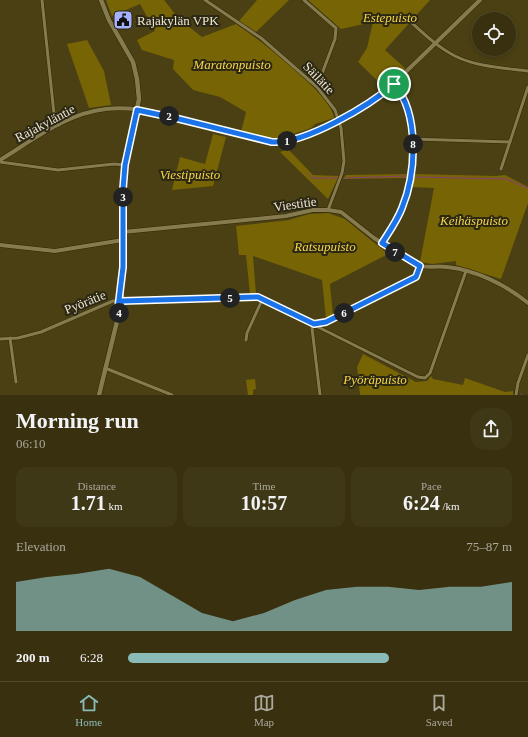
<!DOCTYPE html>
<meta charset="utf-8">
<style>
body{margin:0;font-family:Georgia,serif;background:#3f3817;color:#f1f3f6;height:100vh;display:flex;flex-direction:column;font-size:15px;white-space:nowrap}
*{box-sizing:border-box;margin:0}
p{font-size:13px;color:#aba99e}
.icon{flex:none;width:22px;height:22px;fill:none;stroke:currentColor;stroke-width:2;stroke-linecap:round;stroke-linejoin:round}
.map{position:relative;height:395px;overflow:hidden}
.panel{display:flex;flex-direction:column;background:#38300e;flex:1}
.panel>*{flex:none}
.tools{position:absolute;left:472px;top:12px;display:grid;gap:8px}
.tools a{display:grid;place-items:center;width:44px;height:44px;border-radius:50%;background:#38300e;box-shadow:0 2px 6px #0003,0 0 0 1px #524b2e;font-size:20px}
.pin{position:absolute;display:grid;place-items:center;width:34px;height:34px;color:#fff;margin:-17px;border:2px solid #fff;border-radius:50%;box-shadow:0 1px 4px #0007}
.km{position:absolute;width:20px;height:20px;margin:-10px;border-radius:50%;background:#222;color:#fff;font-size:11px;line-height:20px;text-align:center}
.round{display:grid;place-items:center;flex:none;width:42px;height:42px;border-radius:16px;background:#3f3817}
.summary{display:flex;align-items:center;justify-content:space-between;height:68px;padding:0 16px}
h1{font-size:22px;font-weight:600;line-height:30px}
.metrics{display:grid;grid-template-columns:repeat(3,1fr);gap:6px;height:68px;padding:4px 16px}
.metrics div{display:grid;align-content:center;border-radius:10px;background:#3f3817;text-align:center}
.metrics b{font-size:20px;font-weight:600}
.metrics small{font-size:11px;font-weight:400}
.metrics p{font-size:11px}
.chart{height:112px;padding:8px 16px}
.chart p{display:flex;justify-content:space-between}
.chart svg{width:100%;height:72px;margin-top:4px;fill:#8bbbb9;opacity:.7}
ul{padding:0 16px;list-style:none;font-size:13px}
li{display:grid;grid-template-columns:64px 48px 1fr;align-items:center;height:30px}
li i{height:10px;border-radius:5px;background:#8bbbb9}
.tab-bar{display:flex;justify-content:space-around;align-items:center;height:56px;border-top:1px solid #524b2e;background:#38300e;font-size:11px;color:#aba99e}
.tab-bar a{display:grid;justify-items:center;gap:2px}
.tab-bar .active{color:#8bbbb9}
.map>svg:first-child{display:block}
</style>
<div class="map">
<svg width="528" height="395" viewBox="0 0 528 395">
<rect width="100%" height="100%" fill="#4a4013"/>
<g fill="#776405">
<path d="M106,0H164L179,19L202,37L236,24C257,38 332,94 334,118L315,124L311,128L279,139L241,132L246,112L220,97L193,90L173,69L174,60L142,50L137,40L155,31L140,4L112,16Z"/>
<polygon points="257,0 289,0 256,32 239,21"/>
<polygon points="308,0 430,0 385,50 406,69 386,89 358,62 367,48 373,22 341,29"/>
<polygon points="87,40 104,71 111,105 89,108 67,44"/>
<polygon points="213,134 226,137 213,186 172,190 180,157 205,164"/>
<polygon points="288,149 313,175 339,176 328,199 280,152"/>
<polygon points="408,174 407,178 343,179 346,175"/>
<polygon points="414,174 496,176 505,175 528,187 528,203 501,279 456,265 456,261 432,264 420,262 434,188 411,187"/>
<polygon points="328,213 345,219 388,254 330,284 333,316 326,319 322,280 253,256 256,294 250,294 246,255 239,255 236,226 289,220 309,214"/>
<polygon points="363,354 416,382 427,381 431,376 433,379 463,385 465,378 505,392 513,391 513,395 360,395 357,367"/>
<polygon points="255,379 256,389 253,390 253,395 248,395 246,380"/>
</g>
<g fill="none" stroke-linecap="round" stroke-linejoin="round">
<g stroke="#893c78" stroke-width="1">
<polyline points="307,173 312,178 337,178"/>
<polyline points="416,177 506,179 528,188"/>
<polyline points="345,178 406,176"/>
<polyline points="521,394 521,395"/>
</g>
<g stroke="#2e2604" stroke-width="4">
<g id="minor">
<polyline points="42,0 54,114 59,125"/>
<polyline points="205,0 261,38 317,87 335,110 341,128 344,161 342,173 328,210"/>
<polyline points="304,0 336,28 335,39 317,87"/>
<path d="M411,22C424,34 439,48 455,56C477,67 504,68 528,71"/>
<polyline points="412,139 510,142"/>
<polyline points="0,162 58,170 114,164 125,165"/>
<polyline points="501,169 528,87"/>
<path d="M382,243C389,232 397,221 402,208C416,174 420,114 394,84"/>
<polyline points="314,324 312,328 320,395"/>
<polyline points="315,324 326,322 414,278 420,266"/>
<polyline points="10,338 16,382"/>
<polyline points="0,339 18,338 41,332 113,301 258,297 418,377 425,378 430,373 466,271"/>
<polyline points="246,340 247,333 263,298"/>
<polyline points="105,368 172,395"/>
<polyline points="516,395 518,383 528,355"/>
</g>
</g>
<g stroke="#2e2604" stroke-width="5">
<g id="tertiary">
<path d="M0,160C33,140 67,113 106,109C147,104 199,124 239,134C251,137 265,143 277,142C305,142 361,109 384,93L480,0"/>
<path d="M123,232L286,216L313,210H328L341,212L374,238L417,265C427,269 436,265 447,267C476,270 506,285 528,303"/>
<polyline points="0,245 55,251 123,240"/>
</g>
</g>
<g stroke="#2e2604" stroke-width="5.5">
<g id="secondary">
<polyline points="116,311 120,287"/>
<polyline points="99,395 122,301 123,189 125,165 139,99 137,79 133,62 109,20 101,0"/>
</g>
</g>
<use href="#minor" stroke="#867b4f" stroke-width="3"/>
<use href="#tertiary" stroke="#867b4f" stroke-width="4"/>
<use href="#secondary" stroke="#867b4f" stroke-width="4.5"/>
</g>
<g fill="none" stroke-linecap="round" stroke-linejoin="round">
<g stroke="#fff" stroke-width="8">
<path id="route" d="M394,84C420,114 416,174 402,208C397,221 389,232 382,243L420,266L416,277L326,322L314,324L258,297L122,301L117,316L123,267V189L125,165L137,110L175,118L272,142C305,144 369,106 394,84Z"/>
</g>
<use href="#route" stroke="#1a73e8" stroke-width="5"/>
</g>
<defs>
<g id="civic-square" transform="scale(1)"><rect x="-9" y="-9" width="18" height="18" rx="4" fill="#a5b1fc" stroke="#2b2714"/><path d="M-.6-6.5H3V-4.5H.6V-3L4-1V1h2V6H-6V1h2V-1L-.6-3ZM-1.2 2.5V6h2.4V2.5Z" fill="#111"/></g>
</defs>
<g fill-rule="evenodd">
<use href="#civic-square" x="123" y="20"/>
</g>
<g text-anchor="middle" dominant-baseline="central" stroke-width="4" stroke-linejoin="round" paint-order="stroke">
<g font-size="13" font-style="italic" fill="#f7d847" stroke="#2b2714">
<text x="390" y="17">Estepuisto</text>
<text x="232" y="64">Maratonpuisto</text>
<text x="190" y="174">Viestipuisto</text>
<text x="474" y="220">Keihäspuisto</text>
<text x="325" y="246">Ratsupuisto</text>
<text x="375" y="379">Pyöräpuisto</text>
</g>
<g font-size="13" fill="#ede7d0" stroke="#2b2714" text-anchor="start">
<text x="137" y="20">Rajakylän VPK</text>
</g>
<g font-size="13" fill="#ede7d0" stroke="#2b2714">
<text transform="translate(319 78) rotate(46)">Säilätie</text>
<text transform="translate(45 123) rotate(-28)">Rajakyläntie</text>
<text transform="translate(295 204) rotate(-8)">Viestitie</text>
<text transform="translate(85 302) rotate(-22)">Pyörätie</text>
</g>
</g>
</svg>
<div class="tools">
<a><svg class="icon" aria-label="locate" viewBox="0 0 24 24"><circle cx="12" cy="12" r="6"/><path d="M12 2v4M12 18v4M2 12h4M18 12h4"/></svg></a>
</div>
<div class="pin" style="left:394px;top:84px;background:#1e9e55"><svg class="icon" aria-label="arrive" viewBox="0 0 24 24"><path d="M6 21V4h12l-3 4 3 4H6"/></svg></div>
<b class="km" style="left:287px;top:141px">1</b>
<b class="km" style="left:169px;top:116px">2</b>
<b class="km" style="left:123px;top:197px">3</b>
<b class="km" style="left:119px;top:313px">4</b>
<b class="km" style="left:230px;top:298px">5</b>
<b class="km" style="left:344px;top:313px">6</b>
<b class="km" style="left:395px;top:252px">7</b>
<b class="km" style="left:413px;top:144px">8</b>
</div>
<section class="panel">
<div class="summary"><div><h1>Morning run</h1><p>06:10</p></div><a class="round"><svg class="icon" aria-label="share" viewBox="0 0 24 24"><path d="M12 15V3M7 8l5-5 5 5M5 13v7h14v-7"/></svg></a></div>
<div class="metrics">
<div><p>Distance</p><b>1.71<small> km</small></b></div>
<div><p>Time</p><b>10:57</b></div>
<div><p>Pace</p><b>6:24<small> /km</small></b></div>
</div>
<div class="chart"><p><span>Elevation</span>75–87 m</p>
<svg viewBox="0 0 160 44" preserveAspectRatio="none"><path d="M0 44V14L10 11L20 9L30 6L40 11L50 22L60 33L70 38L80 33L90 25L100 19L110 17L120 17L130 19L140 17L150 17L160 14V44z"/></svg>
</div>
<ul>
<li><b>200 m</b>6:28<i style="width:68%"></i></li>
</ul>
</section>
<nav class="tab-bar">
<a class="active"><svg class="icon" aria-label="home" viewBox="0 0 24 24"><path d="M3 11l9-7 9 7M6 9v11h12V9"/></svg>Home</a>
<a><svg class="icon" aria-label="map" viewBox="0 0 24 24"><path d="M3 6l6-2 6 2 6-2v14l-6 2-6-2-6 2zM9 4v14M15 6v14"/></svg>Map</a>
<a><svg class="icon" aria-label="saved" viewBox="0 0 24 24"><path d="M7 4h10v16l-5-4-5 4z"/></svg>Saved</a>
</nav>
